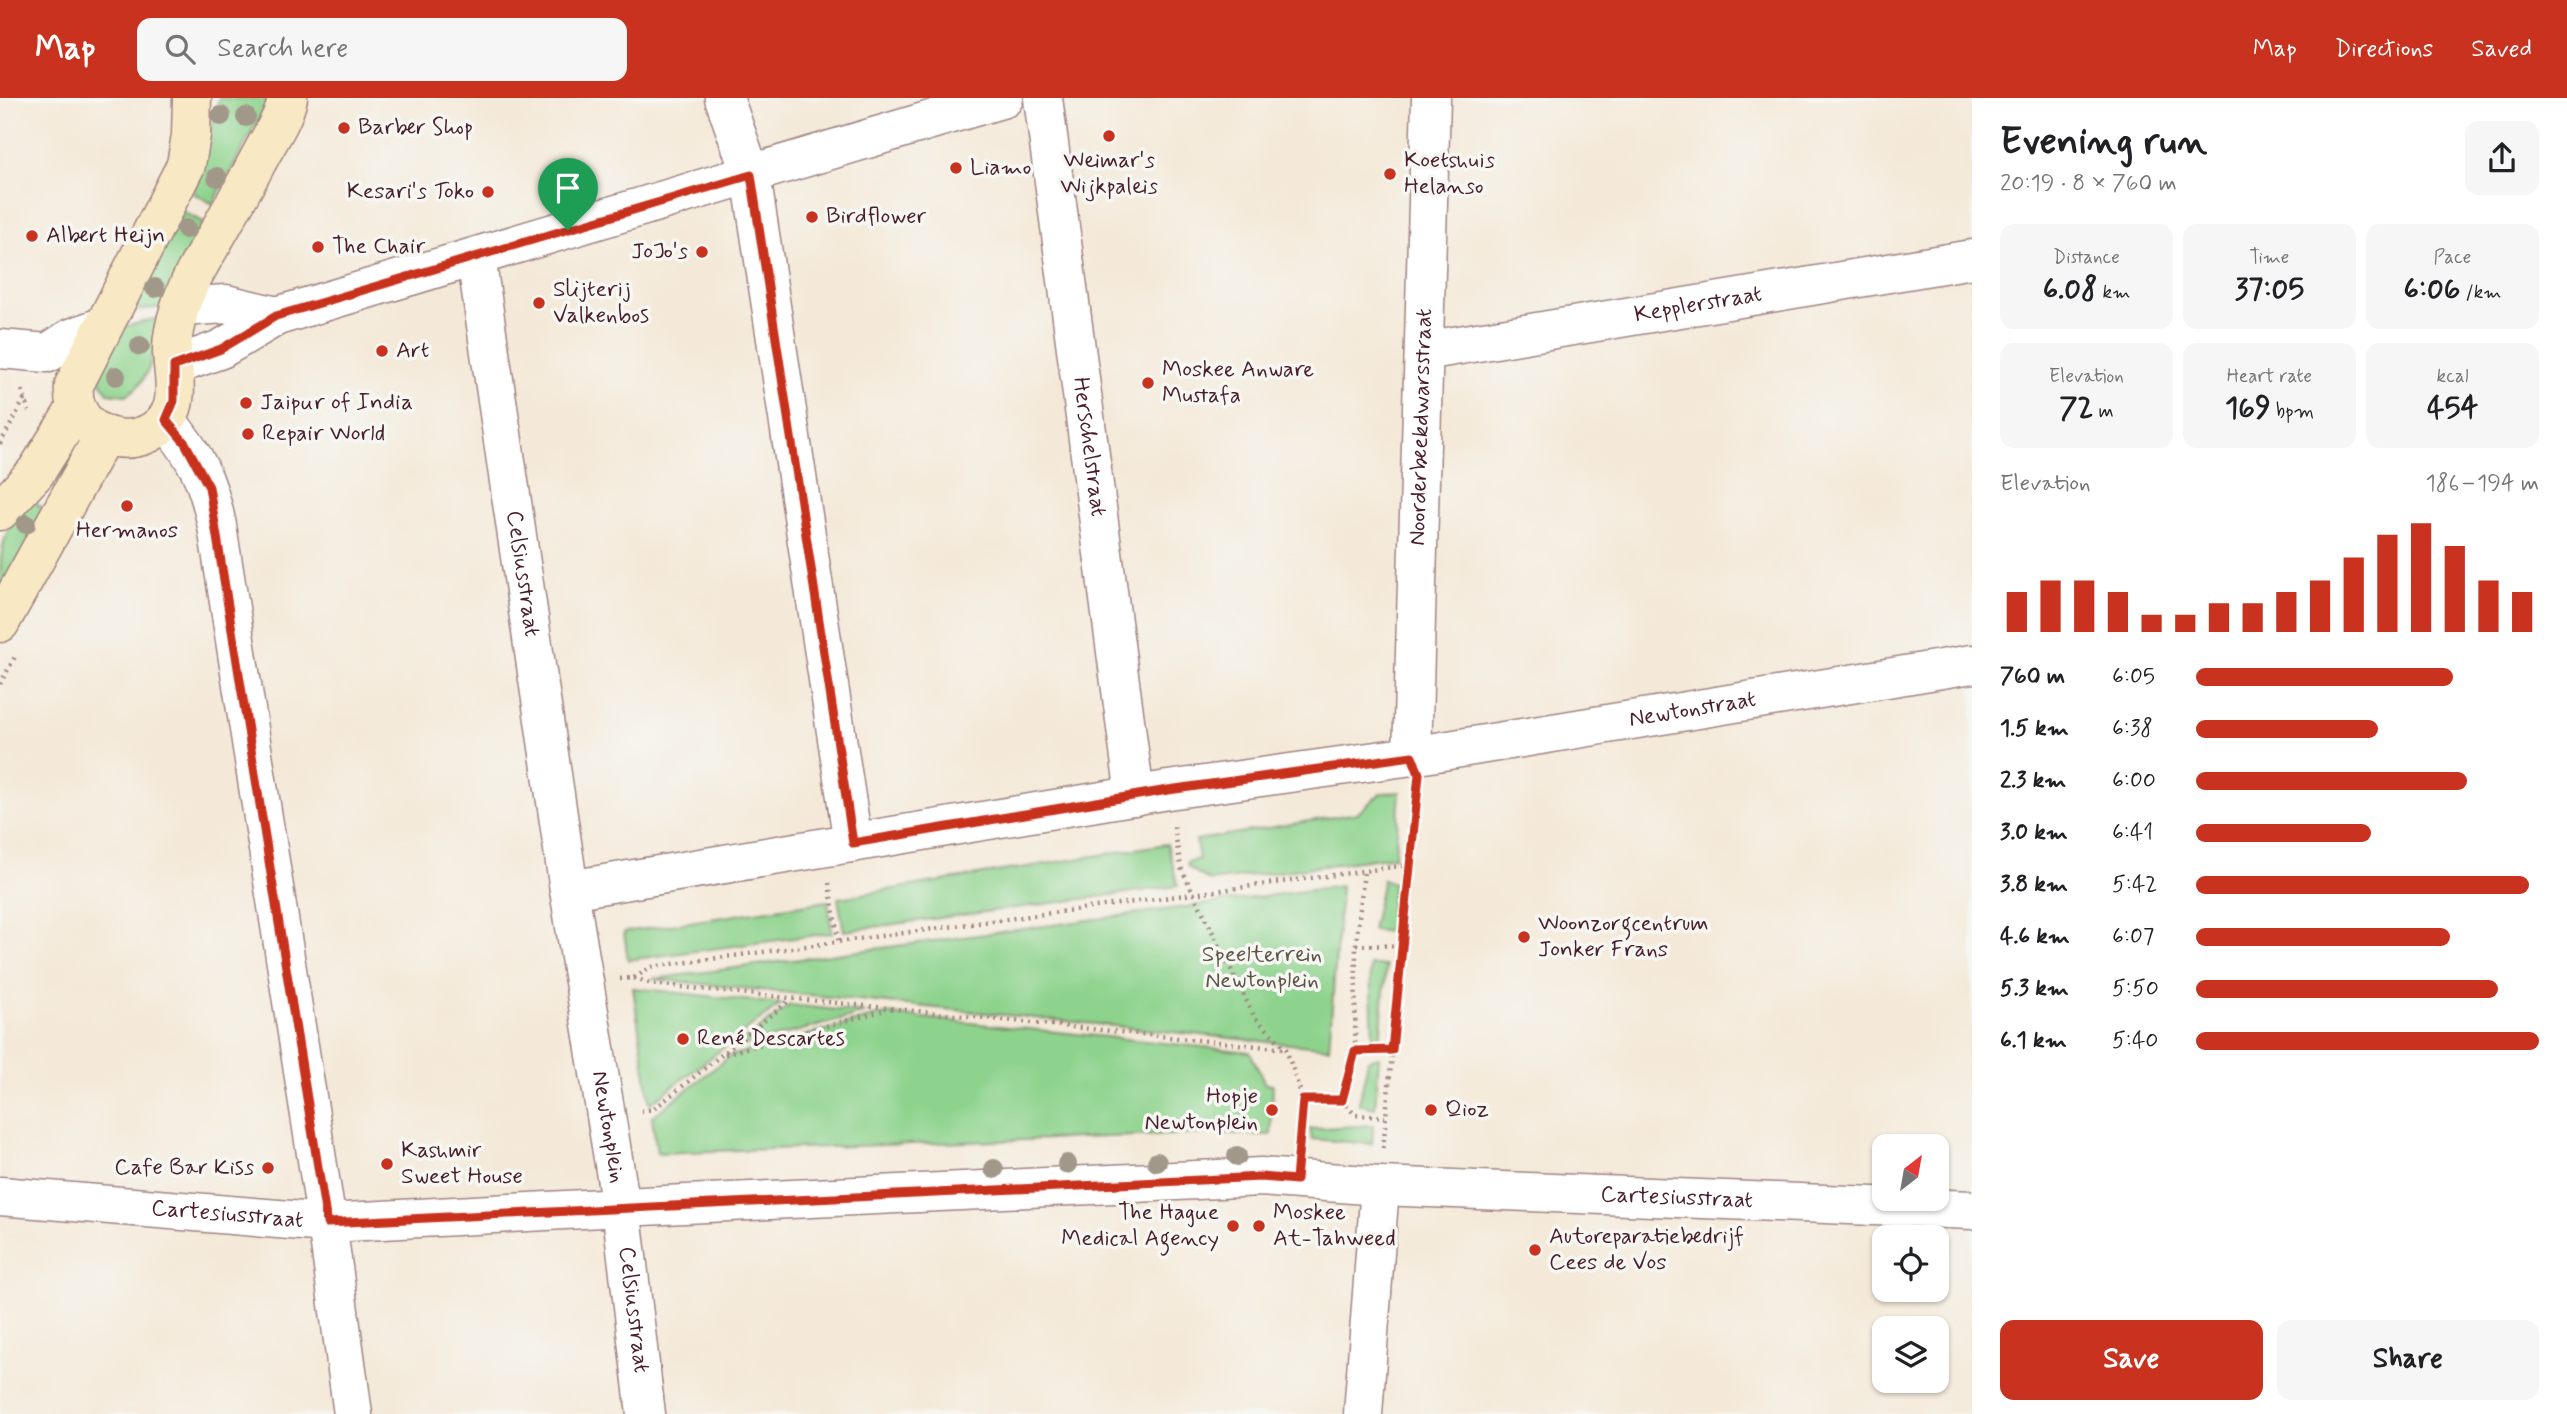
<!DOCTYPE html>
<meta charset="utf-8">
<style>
body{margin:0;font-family:Mynerve,sans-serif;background:#f6f6f6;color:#202124;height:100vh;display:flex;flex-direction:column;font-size:26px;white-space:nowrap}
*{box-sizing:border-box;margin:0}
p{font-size:23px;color:#757577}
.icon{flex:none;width:38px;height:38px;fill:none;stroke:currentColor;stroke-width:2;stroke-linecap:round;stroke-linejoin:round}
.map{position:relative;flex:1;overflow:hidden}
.drawer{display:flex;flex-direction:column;background:#fff;width:595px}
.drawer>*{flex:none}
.needle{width:46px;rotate:31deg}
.controls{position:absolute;left:1872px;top:1036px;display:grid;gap:14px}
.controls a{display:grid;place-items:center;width:77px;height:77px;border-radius:14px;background:#fff;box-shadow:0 2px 5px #0004;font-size:35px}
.pin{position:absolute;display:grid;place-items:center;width:60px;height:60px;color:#fff;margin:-72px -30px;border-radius:50% 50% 50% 0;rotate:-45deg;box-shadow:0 0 7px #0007}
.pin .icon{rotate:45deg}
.round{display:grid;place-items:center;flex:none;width:74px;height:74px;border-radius:14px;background:#f6f6f6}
.summary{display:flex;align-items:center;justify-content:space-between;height:119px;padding:0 28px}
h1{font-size:38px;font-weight:700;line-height:52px}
.figures{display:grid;grid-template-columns:repeat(3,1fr);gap:10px;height:119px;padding:7px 28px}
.figures div{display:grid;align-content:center;border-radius:14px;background:#f6f6f6;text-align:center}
.figures b{font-size:30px;font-weight:700}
.figures small{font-size:19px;font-weight:400}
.figures p{font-size:19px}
.chart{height:196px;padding:14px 28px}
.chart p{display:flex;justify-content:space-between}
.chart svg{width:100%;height:126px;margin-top:7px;stroke:#c8321e;stroke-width:6}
.action{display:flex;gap:14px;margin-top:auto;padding:14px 28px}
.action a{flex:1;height:80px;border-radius:14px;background:#c8321e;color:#fff;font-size:28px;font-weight:700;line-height:80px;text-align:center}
.action a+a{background:#f6f6f6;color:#202124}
ul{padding:0 28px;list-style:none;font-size:23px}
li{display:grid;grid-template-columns:112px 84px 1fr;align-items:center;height:52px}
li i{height:18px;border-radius:9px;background:#c8321e}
header{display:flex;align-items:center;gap:42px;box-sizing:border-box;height:98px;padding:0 35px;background:#c8321e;color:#fff}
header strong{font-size:33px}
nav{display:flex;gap:38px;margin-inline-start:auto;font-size:24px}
.search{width:490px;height:63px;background:#f6f6f6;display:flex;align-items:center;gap:18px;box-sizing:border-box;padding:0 24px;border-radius:14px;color:#757577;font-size:26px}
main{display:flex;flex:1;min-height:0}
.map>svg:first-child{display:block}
</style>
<header>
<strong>Map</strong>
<div class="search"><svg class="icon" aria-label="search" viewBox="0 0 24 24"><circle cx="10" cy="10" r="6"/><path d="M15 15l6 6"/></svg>Search here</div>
<nav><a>Map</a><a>Directions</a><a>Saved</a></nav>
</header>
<main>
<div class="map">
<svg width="1972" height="1316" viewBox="0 0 1972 1316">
<rect width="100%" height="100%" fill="#f6f6f2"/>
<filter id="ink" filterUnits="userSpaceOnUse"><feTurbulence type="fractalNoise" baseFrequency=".0143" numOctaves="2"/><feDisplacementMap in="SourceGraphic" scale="14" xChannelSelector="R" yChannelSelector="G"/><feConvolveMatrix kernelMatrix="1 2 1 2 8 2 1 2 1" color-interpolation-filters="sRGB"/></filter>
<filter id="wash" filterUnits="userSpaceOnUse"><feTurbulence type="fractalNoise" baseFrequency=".00686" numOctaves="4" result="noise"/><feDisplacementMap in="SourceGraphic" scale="28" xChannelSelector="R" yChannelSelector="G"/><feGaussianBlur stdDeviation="1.57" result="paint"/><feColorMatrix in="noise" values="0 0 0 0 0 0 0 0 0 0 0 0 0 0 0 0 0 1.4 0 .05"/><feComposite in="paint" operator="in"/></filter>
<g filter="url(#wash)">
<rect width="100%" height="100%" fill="#f4e9d8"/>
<g fill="#8ed38d" stroke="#6c795c" stroke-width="2">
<polygon points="219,0 266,0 266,7 213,106 193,95"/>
<polygon points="183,114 203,124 161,209 129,213"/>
<path d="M158,220C155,246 153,284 126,297L108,295L97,277L119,230Z"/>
<path d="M29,402L47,412L0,498C0,453 0,434 29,402Z"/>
<polygon points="1400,694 1395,758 1210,783 1188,769 1187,764 1199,761 1196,742 1358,715 1381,695"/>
<polygon points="1167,746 1178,788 844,833 838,800"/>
<polygon points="1383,781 1393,785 1389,834 1372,832"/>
<polygon points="1341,788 1329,950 653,881"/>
<polygon points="828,803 832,835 628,862 624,834"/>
<polygon points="1370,867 1386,868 1380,944 1373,940"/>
<polygon points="633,890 781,906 650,1006"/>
<polygon points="790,907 866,915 734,950"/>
<polygon points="884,916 1250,954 1265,986 1273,987 1271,1037 1221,1035 657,1055 652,1019 730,958"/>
<polygon points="1379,959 1375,1010 1359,1006 1368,962"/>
<polygon points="1373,1027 1372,1046 1312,1041 1310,1031"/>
</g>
</g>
<g filter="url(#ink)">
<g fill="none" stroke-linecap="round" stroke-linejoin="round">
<g stroke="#9f8482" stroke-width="41">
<g id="street">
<polyline points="724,0 751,77 853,745"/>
<path id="s1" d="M1043,0L1135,698"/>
<path id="s2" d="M476,159L569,792L621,1109L1261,1079L1380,1088L1972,1112"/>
<polyline points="180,209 226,206 277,218"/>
<polyline points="0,251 48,255 71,240 101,229"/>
<path id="s3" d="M1424,253L1972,161"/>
<polyline points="174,268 221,251 277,218 1004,0"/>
<path d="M166,322C196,358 208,382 217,428L327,1125L353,1316"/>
<path id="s4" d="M1412,658L1431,0"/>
<path id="s5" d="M569,792L1168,692L1412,658L1972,566"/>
<path id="s6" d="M0,1098L327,1125L621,1109L646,1316"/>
<polyline points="1363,1316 1380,1088"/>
</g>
</g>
<g stroke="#9f8482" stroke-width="41">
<g id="secondary">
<path d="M192,0L191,37L186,67L74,287C69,340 138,359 167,320C181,301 172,273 172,251C172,238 176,222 180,209C190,178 209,152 224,124C238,100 250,77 263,53C272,37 284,19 288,0"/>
<polyline points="0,413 36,374 75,312"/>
<polyline points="0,525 104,337"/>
</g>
</g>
<g stroke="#9f8482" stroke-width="4.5" stroke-dasharray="2 5" stroke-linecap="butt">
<polyline points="22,292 29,313"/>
<polyline points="0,346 25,300"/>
<polyline points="0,586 15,559"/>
<polyline points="1174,729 1181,770 1254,918 1286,951 1303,1002 1299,1047"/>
<polyline points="829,785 839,846"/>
<polyline points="1356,847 1401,848"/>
<polyline points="634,880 651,869 1408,767"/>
<polyline points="620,881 634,880 652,886 1286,951"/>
<polyline points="1355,953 1392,952"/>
<polyline points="725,956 882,913"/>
<polyline points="1303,1002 1342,1002 1355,953 1356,847 1364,773"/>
<polyline points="1342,1002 1355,1017 1385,1019"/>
<polyline points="641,1013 654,1011 790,902"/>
<polyline points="1383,1050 1417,696"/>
</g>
<use href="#street" stroke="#fff" stroke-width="38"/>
<use href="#secondary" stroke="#f8e8c3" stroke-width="38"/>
</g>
<g fill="#a29889">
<circle cx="221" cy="18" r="10"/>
<circle cx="246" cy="19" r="10"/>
<circle cx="217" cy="79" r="10"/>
<circle cx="186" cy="131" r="10"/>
<circle cx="155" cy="190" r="10"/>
<circle cx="140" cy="248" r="10"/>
<circle cx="116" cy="278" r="10"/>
<circle cx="26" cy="426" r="10"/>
<circle cx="1237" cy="1058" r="10"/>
<circle cx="1157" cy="1064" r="10"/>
<circle cx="1067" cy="1066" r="10"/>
<circle cx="994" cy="1071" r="10"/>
</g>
</g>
<g fill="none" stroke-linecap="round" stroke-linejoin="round" filter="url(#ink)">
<g stroke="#fff" stroke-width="14">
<polygon id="route" points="751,77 853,745 1168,692 1412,658 1419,676 1392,952 1355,953 1342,1002 1303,1002 1296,1082 1261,1079 327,1125 209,389 185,345 166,322 174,303 174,268 221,251 276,218"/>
</g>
<use href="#route" stroke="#c8321e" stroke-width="9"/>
</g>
<g fill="#c8321e" stroke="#f6f6f2" stroke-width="2.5">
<circle cx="344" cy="30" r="7"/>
<circle cx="1109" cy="38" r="7"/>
<circle cx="956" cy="70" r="7"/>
<circle cx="1390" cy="76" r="7"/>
<circle cx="488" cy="94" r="7"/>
<circle cx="812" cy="119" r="7"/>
<circle cx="32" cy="138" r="7"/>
<circle cx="318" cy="149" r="7"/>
<circle cx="702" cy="154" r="7"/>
<circle cx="539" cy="205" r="7"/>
<circle cx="382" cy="253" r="7"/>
<circle cx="1148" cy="285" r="7"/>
<circle cx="246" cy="305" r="7"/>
<circle cx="248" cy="336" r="7"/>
<circle cx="127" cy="408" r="7"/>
<circle cx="1524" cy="839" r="7"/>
<circle cx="683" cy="941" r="7"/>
<circle cx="1272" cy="1012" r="7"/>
<circle cx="1431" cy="1012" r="7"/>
<circle cx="387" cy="1066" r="7"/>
<circle cx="268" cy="1070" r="7"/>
<circle cx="1233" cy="1128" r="7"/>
<circle cx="1259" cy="1128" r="7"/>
<circle cx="1535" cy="1152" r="7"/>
</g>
<g text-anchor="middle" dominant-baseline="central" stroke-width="7" stroke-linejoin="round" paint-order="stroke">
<g font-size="23" fill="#4a1f2b" stroke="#f6f6f2" text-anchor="start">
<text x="358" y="30">Barber Shop</text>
<text x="1109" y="63" text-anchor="middle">Weimar's<tspan x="1109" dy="26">Wijkpaleis</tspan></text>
<text x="1404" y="63">Koetshuis<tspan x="1404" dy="26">Helanso</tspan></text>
<text x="970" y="70">Liamo</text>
<text x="474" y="94" text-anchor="end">Kesari's Toko</text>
<text x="826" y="119">Birdflower</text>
<text x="46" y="138">Albert Heijn</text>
<text x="332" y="149">The Chair</text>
<text x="688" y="154" text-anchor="end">JoJo's</text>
<text x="553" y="192">Slijterij<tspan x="553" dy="26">Valkenbos</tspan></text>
<text x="396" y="253">Art</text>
<text x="1162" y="272">Moskee Anware<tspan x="1162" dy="26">Mustafa</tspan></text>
<text x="260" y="305">Jaipur of India</text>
<text x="262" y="336">Repair World</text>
<text x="127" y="433" text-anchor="middle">Hermanos</text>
<text x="1538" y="826">Woonzorgcentrum<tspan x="1538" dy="26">Jonker Frans</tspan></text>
<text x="697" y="941">René Descartes</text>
<text x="1258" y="999" text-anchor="end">Hopje<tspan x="1258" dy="26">Newtonplein</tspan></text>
<text x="1445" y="1012">Qioz</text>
<text x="401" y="1053">Kashmir<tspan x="401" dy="26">Sweet House</tspan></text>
<text x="254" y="1070" text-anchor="end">Cafe Bar Kiss</text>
<text x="1219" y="1115" text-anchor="end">The Hague<tspan x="1219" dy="26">Medical Agency</tspan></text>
<text x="1273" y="1115">Moskee<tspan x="1273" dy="26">At-Tahweed</tspan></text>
<text x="1549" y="1139">Autoreparatiebedrijf<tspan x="1549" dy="26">Cees de Vos</tspan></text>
</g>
<g font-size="23" fill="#4a1f2b" stroke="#f6f6f2">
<text stroke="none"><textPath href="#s3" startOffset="278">Kepplerstraat</textPath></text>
<text stroke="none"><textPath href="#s4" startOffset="329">Noorderbeekdwarsstraat</textPath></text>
<text stroke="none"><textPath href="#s1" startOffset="352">Herschelstraat</textPath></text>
<text stroke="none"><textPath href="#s2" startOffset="320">Celsiusstraat</textPath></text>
<text stroke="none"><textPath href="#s5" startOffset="1138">Newtonstraat</textPath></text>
<text stroke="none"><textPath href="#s2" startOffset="880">Newtonplein</textPath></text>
<text stroke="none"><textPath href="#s2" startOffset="2018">Cartesiusstraat</textPath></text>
<text stroke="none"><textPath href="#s6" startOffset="228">Cartesiusstraat</textPath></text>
<text stroke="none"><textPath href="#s6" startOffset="726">Celsiusstraat</textPath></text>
</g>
<g font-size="23" fill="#5e5548" stroke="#f6f6f2">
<text x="1262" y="857">Speelterrein<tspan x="1262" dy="26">Newtonplein</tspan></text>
</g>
</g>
</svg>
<div class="controls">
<a><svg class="needle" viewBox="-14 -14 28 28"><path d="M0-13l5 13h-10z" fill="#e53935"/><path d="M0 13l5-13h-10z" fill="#757577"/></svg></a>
<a><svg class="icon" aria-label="locate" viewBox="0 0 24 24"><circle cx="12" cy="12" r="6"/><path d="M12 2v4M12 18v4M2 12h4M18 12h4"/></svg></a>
<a><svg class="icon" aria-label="layers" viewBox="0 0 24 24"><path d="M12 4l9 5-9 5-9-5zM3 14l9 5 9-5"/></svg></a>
</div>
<div class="pin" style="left:568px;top:132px;background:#1e9e55"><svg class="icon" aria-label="arrive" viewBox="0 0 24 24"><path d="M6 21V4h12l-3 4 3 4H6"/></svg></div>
</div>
<section class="drawer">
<div class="summary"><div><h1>Evening run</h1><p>20:19 · 8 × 760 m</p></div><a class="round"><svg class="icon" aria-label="share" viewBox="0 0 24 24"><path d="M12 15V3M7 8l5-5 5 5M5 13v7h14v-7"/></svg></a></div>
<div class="figures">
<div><p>Distance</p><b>6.08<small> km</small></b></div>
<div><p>Time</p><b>37:05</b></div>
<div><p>Pace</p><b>6:06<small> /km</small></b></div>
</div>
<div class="figures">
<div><p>Elevation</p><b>72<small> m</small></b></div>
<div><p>Heart rate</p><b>169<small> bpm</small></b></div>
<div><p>kcal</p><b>454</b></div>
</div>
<div class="chart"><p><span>Elevation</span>186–194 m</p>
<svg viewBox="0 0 160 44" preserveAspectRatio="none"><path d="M5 44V30M15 44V26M25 44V26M35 44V30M45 44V38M55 44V38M65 44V34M75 44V34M85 44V30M95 44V26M105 44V18M115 44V10M125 44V6M135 44V14M145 44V26M155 44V30"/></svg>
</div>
<ul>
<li><b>760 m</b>6:05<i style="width:75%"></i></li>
<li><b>1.5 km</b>6:38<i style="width:53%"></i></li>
<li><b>2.3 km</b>6:00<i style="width:79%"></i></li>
<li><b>3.0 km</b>6:41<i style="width:51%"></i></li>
<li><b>3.8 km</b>5:42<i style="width:97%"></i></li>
<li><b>4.6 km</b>6:07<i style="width:74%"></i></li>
<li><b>5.3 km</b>5:50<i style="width:88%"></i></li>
<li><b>6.1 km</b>5:40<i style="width:100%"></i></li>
</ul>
<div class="action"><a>Save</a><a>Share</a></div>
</section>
</main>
